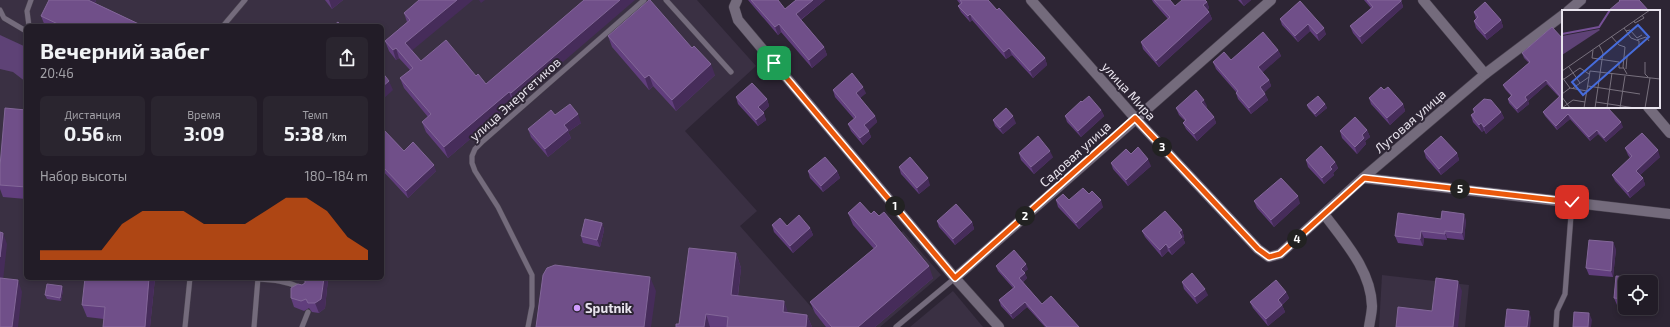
<!DOCTYPE html>
<html lang="ru">
<meta charset="utf-8">
<style>
body{margin:0;font-family:"Exo 2",sans-serif;background:#2a252f;color:#f1f3f6;height:100vh;display:flex;flex-direction:column;font-size:15px;white-space:nowrap}
*{box-sizing:border-box;margin:0}
p{font-size:13px;color:#a2a1a7}
.icon{flex:none;width:22px;height:22px;fill:none;stroke:currentColor;stroke-width:2;stroke-linecap:round;stroke-linejoin:round}
.map{position:relative;flex:1;overflow:hidden}
.drawer{position:absolute;left:24px;top:24px;width:360px;height:256px;display:flex;flex-direction:column;background:#221c27;border-radius:6px;box-shadow:0 2px 6px #0003,0 0 0 1px #3f3a44}
.drawer>*{flex:none}
.fabs{position:absolute;left:1618px;top:275px;display:grid;gap:8px}
.fabs a{display:grid;place-items:center;width:40px;height:40px;border-radius:6px;background:#221c27;box-shadow:0 2px 6px #0003,0 0 0 1px #3f3a44;font-size:20px}
.pin{position:absolute;display:grid;place-items:center;width:34px;height:34px;color:#fff;margin:-17px;border-radius:8px;box-shadow:0 2px 6px #0006}
.km{position:absolute;width:20px;height:20px;margin:-10px;border-radius:50%;background:#222;color:#fff;font-size:11px;line-height:20px;text-align:center}
.round{display:grid;place-items:center;flex:none;width:42px;height:42px;border-radius:6px;background:#2a252f}
.summary{display:flex;align-items:center;justify-content:space-between;height:68px;padding:0 16px}
h1{font-size:22px;font-weight:700;line-height:30px}
.metrics{display:grid;grid-template-columns:repeat(3,1fr);gap:6px;height:68px;padding:4px 16px}
.metrics div{display:grid;align-content:center;border-radius:6px;background:#2a252f;text-align:center}
.metrics b{font-size:20px;font-weight:700}
.metrics small{font-size:11px;font-weight:400}
.metrics p{font-size:11px}
.chart{height:112px;padding:8px 16px}
.chart p{display:flex;justify-content:space-between}
.chart svg{width:100%;height:72px;margin-top:4px;fill:#ea580c;opacity:.7}
.map>svg:first-child{display:block}
</style>
<div class="map">
<svg width="1670" height="327" viewBox="0 0 1670 327">
<rect width="100%" height="100%" fill="#2d2534"/>
<g fill="#3a3043" fill-rule="evenodd">
<path d="M0,0H697L756,66L685,131L757,211L740,226L813,309L903,231L941,275L880,327H0ZM26,26H382V278H26Z"/>
<polygon points="1382,275 1469,285 1465,327 1379,327"/>
<polygon points="953,291 983,327 910,327"/>
</g>
<polygon fill="#5e4276" points="0,35 26,47 26,82 13,72 0,69"/>
<g fill="none" stroke-linecap="round" stroke-linejoin="round">
<g stroke="#48414e" stroke-width="6">
<g id="service">
<polyline points="666,0 731,72"/>
<polyline points="0,10 4,18 26,31"/>
<polyline points="29,26 27,11 31,0"/>
<polyline points="223,26 245,0"/>
<path d="M258,279C273,280 287,281 301,288"/>
<polyline points="185,327 190,278"/>
<polyline points="254,327 258,278"/>
<polyline points="302,327 308,312"/>
<polyline points="528,327 532,306 532,275 498,207 475,171 472,163 472,156 475,149 483,141 644,0"/>
<polyline points="896,327 955,278"/>
<polyline points="1556,327 1557,311 1565,294 1572,202"/>
</g>
</g>
<g stroke="#48414e" stroke-width="11">
<g id="minor">
<polyline points="737,0 734,7 738,20 955,278 999,327"/>
<polyline points="1031,0 1135,118 1258,249 1269,257 1280,254 1363,178 1485,74 1563,15"/>
<polyline points="1423,0 1485,74"/>
<polyline points="1568,11 1581,0"/>
<polyline points="1648,107 1670,133"/>
<polyline points="1363,178 1670,214"/>
<path d="M1324,214C1344,241 1371,270 1372,306C1372,312 1370,320 1369,327"/>
<polyline points="955,278 1271,0"/>
</g>
</g>
<use href="#service" stroke="#746b7c" stroke-width="5"/>
<use href="#minor" stroke="#746b7c" stroke-width="10"/>
</g>
<g fill="#613e7d">
<polygon points="49,0 96,0 95,3 143,26 45,26 41,16"/>
<polygon points="325,0 343,0 332,9"/>
<polygon points="419,0 412,50 421,61 486,84 584,0 514,104 513,102 448,158 426,132 422,122 428,117 404,88 400,78 410,70 399,58 396,60 389,51 385,41 407,22 404,13"/>
<polygon points="748,0 778,0 785,9 796,0 825,0 801,20 824,47 827,55 812,68 781,32 778,35"/>
<polygon points="957,0 988,0 997,10 1045,58 1047,65 1033,78 1012,55 1006,59 972,20 970,22 961,12 958,6 960,4"/>
<polygon points="1152,0 1170,0 1175,6 1207,2 1209,8 1207,10 1209,12 1212,19 1159,67 1143,49 1141,42 1168,19 1153,2"/>
<polygon points="1238,0 1251,0 1244,6"/>
<polygon points="1364,0 1401,0 1403,7 1362,44 1353,33 1350,26 1371,8"/>
<polygon points="1300,1 1326,34 1319,41 1310,31 1298,42 1282,25 1280,19"/>
<polygon points="1474,12 1501,20 1503,27 1487,40 1476,28 1474,21 1476,19"/>
<polygon points="1552,27 1563,107 1623,127 1606,142 1598,134 1590,141 1570,119 1557,130 1545,116 1543,112 1559,97 1547,84 1528,101 1529,104 1518,113 1509,103 1508,99 1511,96 1505,89 1503,85 1529,63 1524,58 1522,53"/>
<polygon points="608,36 715,75 676,111 653,86 649,90 612,47"/>
<polygon points="1278,50 1281,56 1262,72 1269,80 1271,86 1264,92 1268,100 1251,114 1238,99 1236,93 1236,92 1216,69 1213,62 1231,60"/>
<polygon points="833,90 866,93 860,98 875,116 877,122 868,130 871,137 863,145 851,131 848,124 854,119 835,97"/>
<polygon points="1384,90 1403,104 1405,111 1390,125 1371,104 1369,98"/>
<polygon points="736,97 767,99 769,106 763,112 766,120 758,126 738,104"/>
<polygon points="1082,102 1101,110 1104,116 1081,137 1067,122 1065,116"/>
<polygon points="1325,104 1327,108 1316,117 1308,108 1307,105"/>
<polygon points="1207,106 1206,107 1214,117 1216,123 1197,141 1186,129 1183,123 1185,121 1179,115 1176,108"/>
<polygon points="1473,109 1501,112 1504,118 1486,134 1484,130 1482,132 1473,122 1471,115 1474,113"/>
<polygon points="26,110 26,199 3,197 0,189 0,166"/>
<polygon points="555,115 581,123 568,132 571,138 548,157 531,137 528,129"/>
<polygon points="993,120 1016,123 1003,134 995,126"/>
<polygon points="382,128 404,151 436,171 408,198 382,170"/>
<polygon points="1367,130 1370,137 1365,141 1366,144 1357,154 1342,138 1340,131"/>
<polygon points="1625,148 1660,157 1640,175 1643,178 1645,185 1630,198 1615,181 1612,175 1630,158 1628,155"/>
<polygon points="1424,151 1457,153 1459,160 1441,175 1426,158"/>
<polygon points="1019,153 1053,157 1034,174 1021,160"/>
<polygon points="1306,160 1335,162 1338,168 1333,173 1334,175 1324,184 1308,167"/>
<polygon points="1111,163 1151,166 1128,186 1113,169"/>
<polygon points="899,167 930,185 919,194 901,174"/>
<polygon points="808,171 837,171 840,178 823,192 810,178"/>
<polygon points="1089,194 1103,207 1079,229 1058,207 1056,200 1069,200"/>
<polygon points="1254,201 1300,203 1274,227 1257,208"/>
<polygon points="848,213 871,214 933,278 875,327 826,327 815,313 810,302 874,249 853,225"/>
<polygon points="1441,219 1466,220 1464,240 1447,238 1447,240 1424,238 1423,246 1398,243 1395,236"/>
<polygon points="937,221 972,222 974,229 955,245 939,227"/>
<polygon points="602,223 604,230 600,247 583,243 581,236"/>
<polygon points="772,225 787,226 810,228 813,235 793,253 774,232"/>
<polygon points="1182,230 1184,237 1183,238 1185,243 1172,255 1168,251 1162,257 1145,237 1142,231"/>
<polygon points="1616,249 1613,277 1589,275 1586,268"/>
<polygon points="736,253 741,268 738,296 788,313 807,315 812,327 676,327 679,324"/>
<polygon points="996,266 1028,269 1024,272 1027,278 1023,282 1042,304 1079,327 1045,327 1027,307 1013,319 1001,306 999,300 1013,288 998,271"/>
<polygon points="1616,276 1639,278 1641,282 1625,282 1625,306 1617,305 1614,298"/>
<polygon points="155,278 150,327 103,327 104,319 87,317 82,305"/>
<polygon points="305,278 330,278 330,279 328,279 325,308 319,313 312,312 309,308 304,311 294,307 291,298 302,285 305,283"/>
<polygon points="1182,282 1208,295 1197,304 1184,289"/>
<polygon points="63,290 61,301 47,299 45,295"/>
<polygon points="1286,292 1289,298 1282,305 1285,312 1268,326 1253,308 1250,302"/>
</g>
<g fill="#462c5a">
<polygon points="87,0 96,0 91,11"/>
<polygon points="329,0 343,0 332,9"/>
<polygon points="457,0 473,0 409,53 405,43"/>
<polygon points="479,0 485,0 481,3"/>
<polygon points="620,0 635,0 514,104 511,93"/>
<polygon points="813,0 825,0 799,21 796,14"/>
<polygon points="1241,0 1251,0 1244,6"/>
<polygon points="1401,1 1403,7 1362,44 1360,37"/>
<polygon points="1207,2 1209,8 1205,12 1203,5"/>
<polygon points="1209,12 1212,19 1159,67 1156,61"/>
<polygon points="970,14 972,20 970,22 968,16"/>
<polygon points="1501,20 1503,27 1487,40 1485,34"/>
<polygon points="779,24 781,32 778,35 775,27"/>
<polygon points="1308,24 1310,31 1298,42 1295,36"/>
<polygon points="1324,28 1326,34 1319,41 1317,34"/>
<polygon points="824,47 827,55 812,68 809,60"/>
<polygon points="396,48 399,58 396,60 393,50"/>
<polygon points="1009,48 1012,55 1006,59 1004,52"/>
<polygon points="1278,50 1281,56 1261,74 1258,67"/>
<polygon points="1045,58 1047,65 1033,78 1030,71"/>
<polygon points="711,64 715,75 676,111 672,100"/>
<polygon points="649,75 653,86 649,90 645,78"/>
<polygon points="1269,80 1271,86 1263,94 1260,87"/>
<polygon points="1546,80 1547,84 1528,101 1529,104 1518,113 1517,109 1525,97"/>
<polygon points="389,81 393,90 382,100 382,87"/>
<polygon points="863,87 866,93 858,100 856,93"/>
<polygon points="509,92 513,102 448,158 444,147"/>
<polygon points="1265,94 1268,100 1251,114 1249,108"/>
<polygon points="767,99 769,106 761,113 758,107"/>
<polygon points="1204,100 1207,106 1204,109 1201,102"/>
<polygon points="1325,104 1327,108 1316,117 1315,114"/>
<polygon points="1403,104 1405,111 1390,125 1387,118"/>
<polygon points="1101,110 1104,116 1081,137 1078,131"/>
<polygon points="1501,112 1504,118 1486,134 1484,127"/>
<polygon points="764,113 766,120 758,126 756,120"/>
<polygon points="578,114 581,123 568,132 571,138 548,157 545,149 564,125"/>
<polygon points="1568,114 1570,119 1557,130 1556,126"/>
<polygon points="875,116 877,122 867,132 864,125"/>
<polygon points="1013,116 1016,123 1003,134 1000,128"/>
<polygon points="1214,117 1216,123 1197,141 1194,134"/>
<polygon points="1621,122 1623,127 1606,142 1604,138"/>
<polygon points="1481,123 1484,130 1482,132 1479,125"/>
<polygon points="1367,130 1370,137 1365,141 1366,144 1357,154 1355,147 1362,135"/>
<polygon points="1597,130 1598,134 1590,141 1589,137"/>
<polygon points="869,131 871,137 863,145 860,138"/>
<polygon points="1658,150 1660,157 1638,177 1636,171"/>
<polygon points="1050,151 1053,157 1034,174 1031,167"/>
<polygon points="1457,153 1459,160 1441,175 1439,169"/>
<polygon points="1148,159 1151,166 1128,186 1126,180"/>
<polygon points="1335,162 1338,168 1333,173 1334,175 1324,184 1322,178 1330,167"/>
<polygon points="434,165 436,171 408,198 406,191"/>
<polygon points="837,171 840,178 823,192 821,186"/>
<polygon points="928,178 930,185 919,194 917,188"/>
<polygon points="1643,178 1645,185 1630,198 1628,192"/>
<polygon points="1298,196 1300,203 1274,227 1271,220"/>
<polygon points="1101,200 1103,207 1079,229 1076,223"/>
<polygon points="1464,214 1466,220 1464,240 1462,233"/>
<polygon points="972,222 974,229 955,245 953,239"/>
<polygon points="602,223 604,230 600,247 597,240"/>
<polygon points="810,228 813,235 793,253 790,246"/>
<polygon points="1182,230 1184,237 1183,238 1185,243 1172,255 1169,248 1179,232"/>
<polygon points="1421,231 1424,238 1423,246 1420,239"/>
<polygon points="1445,231 1447,238 1447,240 1445,234"/>
<polygon points="3,233 7,244 2,290 0,285 0,257"/>
<polygon points="1613,242 1616,249 1613,277 1611,271"/>
<polygon points="1166,244 1168,251 1162,257 1160,250"/>
<polygon points="736,253 741,268 736,309 731,295"/>
<polygon points="1026,264 1028,269 1023,274 1021,269"/>
<polygon points="929,266 933,278 875,327 858,327"/>
<polygon points="1025,273 1027,278 1021,283 1019,278"/>
<polygon points="650,277 656,291 651,327 644,327"/>
<polygon points="149,278 155,278 150,327 145,327"/>
<polygon points="324,278 327,278 328,279 325,308 319,313 315,303"/>
<polygon points="18,280 22,292 18,327 12,327"/>
<polygon points="1458,281 1462,291 1458,327 1453,327"/>
<polygon points="62,286 63,290 61,301 60,298"/>
<polygon points="1205,289 1208,295 1197,304 1195,297"/>
<polygon points="1286,292 1289,298 1280,306 1278,300"/>
<polygon points="784,301 789,315 783,312"/>
<polygon points="1025,302 1027,307 1013,319 1011,314"/>
<polygon points="1282,305 1285,312 1268,326 1266,319"/>
<polygon points="1529,311 1531,318 1530,327 1527,327"/>
<polygon points="1589,313 1592,320 1591,327 1588,327"/>
<polygon points="706,314 710,327 704,327"/>
<polygon points="807,315 812,327 806,327"/>
</g>
<g fill="#704f89" stroke="#836799">
<polygon points="49,0 88,0 143,26 62,26 41,16"/>
<polygon points="419,0 457,0 405,43 421,61 446,40 476,76 478,74 486,84 584,0 620,0 511,93 509,92 444,147 422,122 431,114 400,78 413,68 396,48 393,50 385,41 410,20 404,13"/>
<polygon points="649,0 650,0 692,48 694,46 711,64 672,100 649,75 645,78 608,36"/>
<polygon points="751,0 778,0 785,9 796,0 813,0 796,14 824,47 809,60 779,24 775,27"/>
<polygon points="960,0 988,0 997,10 999,8 1045,58 1030,71 1009,48 1004,52 970,14 968,16 958,6 962,3"/>
<polygon points="1154,0 1170,0 1175,6 1182,0 1205,0 1207,2 1203,5 1209,12 1156,61 1141,42 1170,17"/>
<polygon points="1367,0 1401,0 1401,1 1360,37 1350,26 1373,7"/>
<polygon points="1619,0 1639,0 1649,11 1608,11 1620,1"/>
<polygon points="1300,1 1324,28 1317,34 1308,24 1295,36 1280,19"/>
<polygon points="1485,2 1501,20 1485,34 1474,21 1478,17 1474,12"/>
<polygon points="338,22 341,26 333,26"/>
<polygon points="1552,27 1563,39 1563,107 1607,107 1621,122 1604,138 1597,130 1589,137 1568,114 1556,126 1543,112 1560,96 1546,80 1525,97 1527,100 1517,109 1508,99 1512,95 1503,85 1530,62 1522,53"/>
<polygon points="1263,32 1278,50 1258,67 1269,80 1260,87 1265,94 1249,108 1236,93 1238,91 1213,62 1224,52 1231,60"/>
<polygon points="382,72 389,81 382,87"/>
<polygon points="852,73 863,87 856,93 875,116 864,125 869,131 860,138 848,124 856,117 833,90"/>
<polygon points="752,83 767,99 758,107 764,113 756,120 736,97"/>
<polygon points="1381,87 1384,90 1388,87 1403,104 1387,118 1369,98"/>
<polygon points="1196,90 1204,100 1201,102 1214,117 1194,134 1183,123 1186,120 1176,108"/>
<polygon points="1089,96 1101,110 1078,131 1065,116 1081,101 1082,102"/>
<polygon points="1318,96 1325,104 1315,114 1307,105"/>
<polygon points="1484,99 1491,100 1501,112 1484,127 1481,123 1479,125 1471,115 1475,112 1473,109"/>
<polygon points="570,104 578,114 564,125 568,130 545,149 528,129 551,110 555,115"/>
<polygon points="5,108 26,110 26,187 0,185 0,166"/>
<polygon points="1006,108 1013,116 1000,128 993,120"/>
<polygon points="1355,117 1367,130 1362,135 1364,138 1355,147 1340,131"/>
<polygon points="382,128 404,151 413,142 434,165 406,191 382,166"/>
<polygon points="1642,133 1658,150 1636,171 1643,178 1628,192 1612,175 1632,156 1625,148"/>
<polygon points="1038,136 1050,151 1031,167 1019,153"/>
<polygon points="1441,136 1457,153 1439,169 1424,151"/>
<polygon points="1321,146 1335,162 1330,167 1332,169 1322,178 1306,160"/>
<polygon points="1138,147 1148,159 1126,180 1111,163 1126,149 1131,154"/>
<polygon points="825,157 837,171 821,186 808,171"/>
<polygon points="910,157 928,178 917,188 899,167"/>
<polygon points="1281,178 1298,196 1271,220 1254,201"/>
<polygon points="1083,188 1089,194 1092,191 1101,200 1076,223 1056,200 1063,194 1069,200"/>
<polygon points="860,202 871,214 874,211 879,216 884,212 929,266 858,327 832,327 810,302 877,246 848,213"/>
<polygon points="956,204 972,222 953,239 937,221"/>
<polygon points="1165,211 1182,230 1179,232 1182,237 1169,248 1166,244 1160,250 1142,231"/>
<polygon points="1442,211 1464,214 1462,233 1445,231 1445,234 1421,231 1420,239 1395,236 1398,213 1441,219"/>
<polygon points="799,215 810,228 790,246 772,225 780,218 787,226"/>
<polygon points="585,219 602,223 597,240 581,236"/>
<polygon points="0,232 3,233 0,257"/>
<polygon points="1589,240 1613,242 1611,271 1586,268"/>
<polygon points="689,248 736,253 731,295 784,301 783,312 807,315 806,327 727,327 728,317 706,314 704,327 676,327 676,324 679,324"/>
<polygon points="1014,250 1026,264 1021,269 1025,273 1019,278 1042,304 1051,296 1079,327 1047,327 1025,302 1011,314 999,300 1015,287 996,266"/>
<polygon points="555,265 650,277 644,327 536,327 543,275 547,268"/>
<polygon points="1192,273 1205,289 1195,297 1182,282"/>
<polygon points="1616,276 1639,278 1639,282 1625,282 1625,299 1614,298"/>
<polygon points="0,278 18,280 12,327 0,327"/>
<polygon points="85,278 149,278 145,327 103,327 105,307 82,305"/>
<polygon points="305,278 324,278 321,299 315,303 308,303 306,299 301,301 291,298 291,288 298,284 302,285 305,283"/>
<polygon points="1436,278 1458,281 1453,327 1396,327 1398,307 1432,311"/>
<polygon points="1276,280 1286,292 1278,300 1282,305 1266,319 1250,302"/>
<polygon points="47,284 62,286 60,298 45,295"/>
<polygon points="1507,309 1529,311 1527,327 1505,327"/>
<polygon points="1574,312 1589,313 1588,327 1573,327"/>
</g>
<g fill="none" stroke-linecap="round" stroke-linejoin="round">
<g stroke="#fff" stroke-width="8">
<polyline id="route" points="774,63 955,278 1135,118 1258,249 1269,257 1280,254 1364,178 1572,202"/>
</g>
<use href="#route" stroke="#ea580c" stroke-width="5"/>
</g>
<circle fill="#d19dfe" stroke="#2d2534" stroke-width="1.5" cx="577" cy="308" r="4"/>
<g text-anchor="middle" dominant-baseline="central" stroke-width="4" stroke-linejoin="round" paint-order="stroke">
<g font-size="13" fill="#e9e4ee" stroke="#2d2534">
<text transform="translate(1129 91) rotate(48)">улица Мира</text>
<text transform="translate(515 99) rotate(-42)">улица Энергетиков</text>
<text transform="translate(1410 121) rotate(-41)">Луговая улица</text>
<text transform="translate(1075 154) rotate(-42)">Садовая улица</text>
</g>
<g font-size="13" font-weight="bold" fill="#e9e4ee" stroke="#2d2534" text-anchor="start">
<text x="585" y="308">Sputnik</text>
</g>
</g>
<g transform="translate(1562 10)">
<rect width="98" height="98" fill="#2d2534"/>
<path d="M37,19L38,20L0,45V26Z" fill="#5e4276"/>
<path fill="none" stroke="#765096" stroke-width="2" d="M0,24L37,17L48,0"/>
<path fill="none" stroke="#78717e" stroke-width="1" d="M72,11L73,13L82,8L80,5M62,18L69,28L77,31V37M64,21L68,20L75,28L80,25M49,26L57,35L63,37L61,57L65,64M75,30L84,27L87,31M31,40L30,48L57,52V58H62M83,52V64L86,67M7,57L18,73M64,59L65,47M0,61L88,0M0,67L8,78M2,69L18,58L27,64M26,76L78,84M11,78L27,67M0,84L8,78L25,81M0,87L8,98M34,92L73,98M0,98L11,90L23,92M22,98L28,61L98,69M33,98L41,43L37,35M45,98L50,63M58,98L63,66M83,98L88,68"/>
<path fill="#466cdc" fill-opacity="0.15" stroke="#466cdc" stroke-width="2" d="M76,15L87,27L21,85L10,72Z"/>
<rect width="98" height="98" fill="none" stroke="#e9e4ee" stroke-width="2"/>
</g>
</svg>
<div class="fabs">
<a><svg class="icon" aria-label="locate" viewBox="0 0 24 24"><circle cx="12" cy="12" r="6"/><path d="M12 2v4M12 18v4M2 12h4M18 12h4"/></svg></a>
</div>
<div class="pin" style="left:774px;top:63px;background:#1e9e55"><svg class="icon" aria-label="arrive" viewBox="0 0 24 24"><path d="M6 21V4h12l-3 4 3 4H6"/></svg></div>
<div class="pin" style="left:1572px;top:202px;background:#d93025"><svg class="icon" aria-label="check" viewBox="0 0 24 24"><path d="M5 12l5 5 9-10"/></svg></div>
<b class="km" style="left:895px;top:206px">1</b>
<b class="km" style="left:1025px;top:216px">2</b>
<b class="km" style="left:1162px;top:147px">3</b>
<b class="km" style="left:1297px;top:239px">4</b>
<b class="km" style="left:1460px;top:189px">5</b>
<section class="drawer">
<div class="summary"><div><h1>Вечерний забег</h1><p>20:46</p></div><a class="round"><svg class="icon" aria-label="share" viewBox="0 0 24 24"><path d="M12 15V3M7 8l5-5 5 5M5 13v7h14v-7"/></svg></a></div>
<div class="metrics">
<div><p>Дистанция</p><b>0.56<small> km</small></b></div>
<div><p>Время</p><b>3:09</b></div>
<div><p>Темп</p><b>5:38<small> /km</small></b></div>
</div>
<div class="chart"><p><span>Набор высоты</span>180–184 m</p>
<svg viewBox="0 0 160 44" preserveAspectRatio="none"><path d="M0 44V38L10 38L20 38L30 38L40 22L50 14L60 14L70 14L80 22L90 22L100 22L110 14L120 6L130 6L140 14L150 30L160 38V44z"/></svg>
</div>
</section>
</div>
